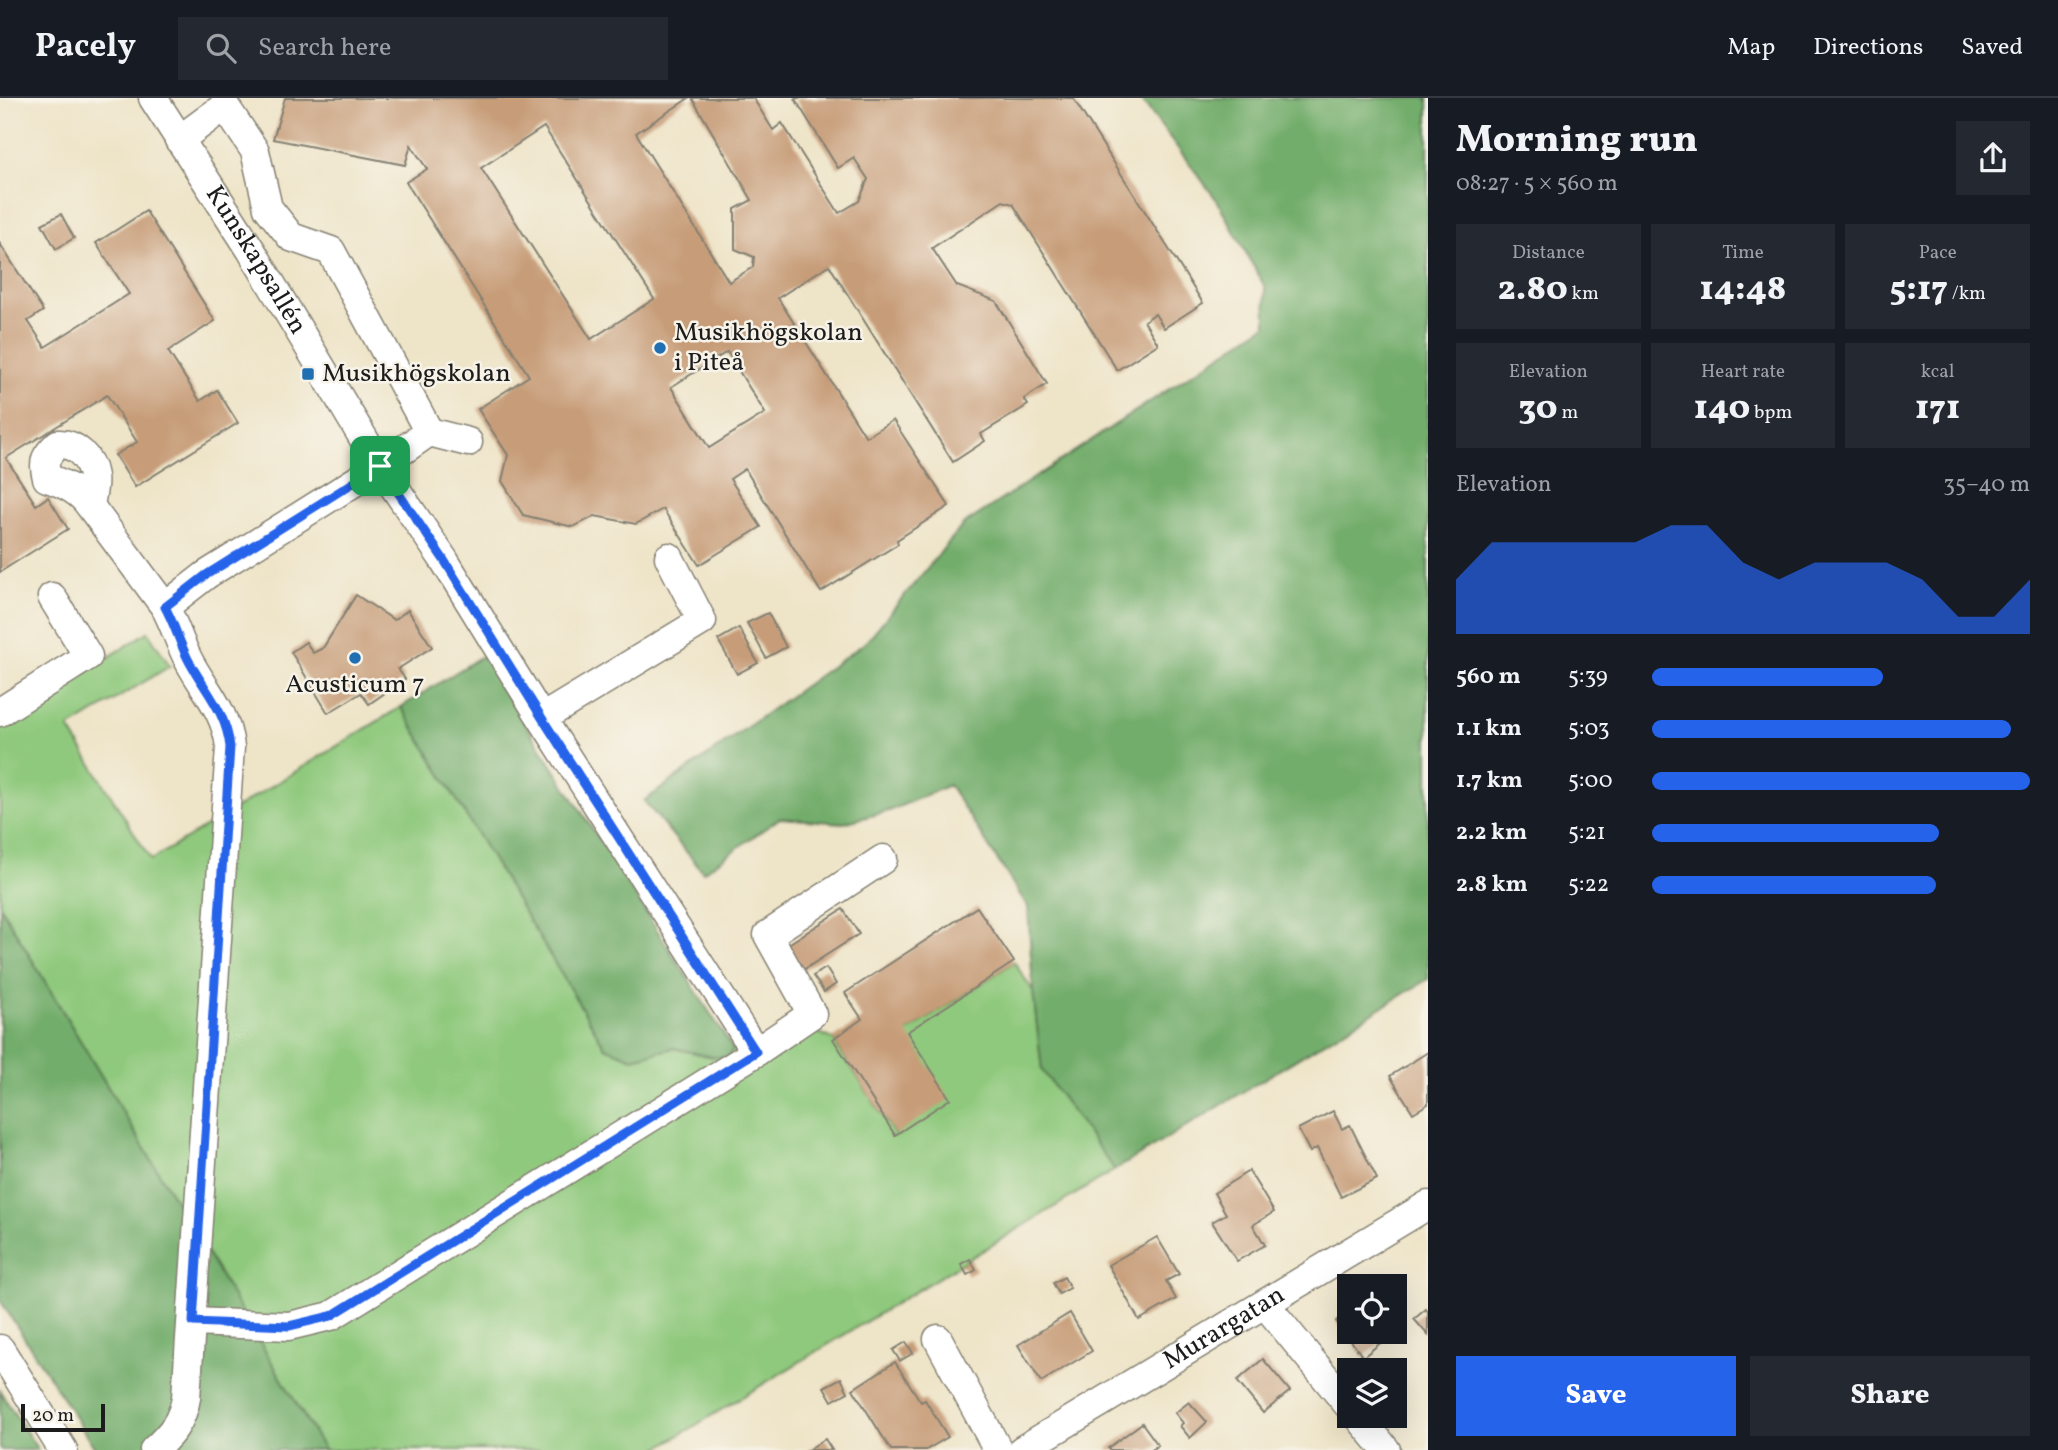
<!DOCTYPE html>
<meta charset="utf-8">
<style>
body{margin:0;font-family:Vollkorn,serif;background:#242831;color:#f1f3f6;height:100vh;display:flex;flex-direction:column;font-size:26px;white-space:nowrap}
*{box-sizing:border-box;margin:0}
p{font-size:23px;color:#9ea1a6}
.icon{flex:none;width:38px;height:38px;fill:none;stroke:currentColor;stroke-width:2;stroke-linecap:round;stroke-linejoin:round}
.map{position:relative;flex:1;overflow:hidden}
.drawer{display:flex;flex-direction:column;background:#171b24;width:630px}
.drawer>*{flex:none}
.buttons{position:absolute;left:1337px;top:1176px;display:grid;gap:14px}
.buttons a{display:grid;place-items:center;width:70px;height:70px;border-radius:0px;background:#171b24;box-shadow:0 7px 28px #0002;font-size:35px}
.scale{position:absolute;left:21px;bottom:18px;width:84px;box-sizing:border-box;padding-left:7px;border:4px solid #1c1c1c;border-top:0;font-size:19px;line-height:24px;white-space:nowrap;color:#1c1c1c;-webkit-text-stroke:5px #f7f3e8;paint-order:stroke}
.pin{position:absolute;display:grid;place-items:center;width:60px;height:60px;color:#fff;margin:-30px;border-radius:14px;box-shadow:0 4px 10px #0006}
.round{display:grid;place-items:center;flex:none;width:74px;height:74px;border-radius:0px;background:#242831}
.headline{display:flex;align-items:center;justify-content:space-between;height:119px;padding:0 28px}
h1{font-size:38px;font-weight:800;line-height:52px}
.stats{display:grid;grid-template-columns:repeat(3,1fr);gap:10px;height:119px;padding:7px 28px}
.stats div{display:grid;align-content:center;border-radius:0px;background:#242831;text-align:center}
.stats b{font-size:35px;font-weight:800}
.stats small{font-size:19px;font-weight:400}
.stats p{font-size:19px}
.chart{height:196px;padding:14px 28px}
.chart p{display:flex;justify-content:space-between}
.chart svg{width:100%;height:126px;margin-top:7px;fill:#2563eb;opacity:.7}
.primary-button{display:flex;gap:14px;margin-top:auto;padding:14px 28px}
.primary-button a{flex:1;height:80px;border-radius:0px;background:#2563eb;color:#fff;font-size:28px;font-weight:800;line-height:80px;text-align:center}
.primary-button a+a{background:#242831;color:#f1f3f6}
ul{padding:0 28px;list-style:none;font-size:23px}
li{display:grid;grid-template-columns:112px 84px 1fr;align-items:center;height:52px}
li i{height:18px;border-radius:9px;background:#2563eb}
header{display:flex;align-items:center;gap:42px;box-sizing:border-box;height:98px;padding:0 35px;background:#171b24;border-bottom:2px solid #363941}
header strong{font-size:33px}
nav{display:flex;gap:38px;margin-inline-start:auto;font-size:24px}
.search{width:490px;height:63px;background:#242831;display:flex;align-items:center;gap:18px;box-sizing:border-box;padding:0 24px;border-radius:0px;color:#9ea1a6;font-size:26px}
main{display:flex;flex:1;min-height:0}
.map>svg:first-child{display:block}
</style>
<header>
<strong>Pacely</strong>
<div class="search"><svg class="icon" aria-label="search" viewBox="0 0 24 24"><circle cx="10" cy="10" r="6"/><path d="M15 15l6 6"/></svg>Search here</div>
<nav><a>Map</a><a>Directions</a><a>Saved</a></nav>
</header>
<main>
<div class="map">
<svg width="1428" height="1352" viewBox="0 0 1428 1352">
<rect width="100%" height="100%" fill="#f7f3e8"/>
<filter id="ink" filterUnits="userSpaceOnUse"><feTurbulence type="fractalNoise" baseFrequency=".0143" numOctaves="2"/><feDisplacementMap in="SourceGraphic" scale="14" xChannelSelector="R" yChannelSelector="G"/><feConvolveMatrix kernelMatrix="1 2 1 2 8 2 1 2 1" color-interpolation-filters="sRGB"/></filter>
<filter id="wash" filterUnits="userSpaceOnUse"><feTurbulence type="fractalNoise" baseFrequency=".00686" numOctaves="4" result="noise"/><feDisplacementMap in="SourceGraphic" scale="28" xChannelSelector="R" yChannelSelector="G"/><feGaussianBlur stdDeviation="1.57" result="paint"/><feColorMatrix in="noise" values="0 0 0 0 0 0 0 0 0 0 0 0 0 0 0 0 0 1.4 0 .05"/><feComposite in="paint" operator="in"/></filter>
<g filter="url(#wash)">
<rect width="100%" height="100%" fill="#eee4c8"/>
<polygon fill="#8fc97d" stroke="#56724c" stroke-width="2" points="148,534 170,568 69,630 151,762 401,609 605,949 633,960 673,950 713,959 728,959 733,951 775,959 815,933 833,941 895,1037 907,934 1014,864 1033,893 1042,972 1115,1072 655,1352 324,1352 0,808 0,629"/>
<g fill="#73ad6c" stroke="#486444" stroke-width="2">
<polygon points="1140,0 1428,0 1428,881 1115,1072 1042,972 1033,893 1028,809 949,687 889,713 843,725 780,720 703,774 644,703 866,544 963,427 1266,227 1265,189 1216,101"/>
<polygon points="482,558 733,951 728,959 713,959 673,950 633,960 605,949 401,609"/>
<polygon points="0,808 324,1352 96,1352 0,1202"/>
<polygon points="0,1293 38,1352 2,1352 0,1350"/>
</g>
<g id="blocks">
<g fill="#c79d79" fill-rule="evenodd">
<path d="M285,0H689L636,35L729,184L753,169L754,159L735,151V111L752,102L692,0H753L773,32L782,25L839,115L859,103L868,81L854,60L838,70L795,1L797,0H1073L1203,205L1164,230L1155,216L1144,223L1158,246L1117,272L1013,106L1003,103L932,150L957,188L996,203L1047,286L1024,301L1028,307L981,336L985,343L953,364L829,167L778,200L866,339L893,322L949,408L897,442L898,446L821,494L745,371L730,381L761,429L699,467L663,411L636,426L595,418L573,429L523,417L502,383L508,357L478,311L529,278L406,84L427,71L411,47L405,67L273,41ZM544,29L654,201L591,241L481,70ZM727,254L765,315L709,350L671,289Z"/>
<polygon points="146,113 215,223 168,253 200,303 217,292 238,325 135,389 115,357 137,344 107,297 6,360 36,407 48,399 68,431 0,474 0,146 43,213 28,223 45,249 129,196 96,145"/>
<polygon points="61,116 74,140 56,151 42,126"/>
<polygon points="356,497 394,522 408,512 432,549 398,571 405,581 369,606 361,595 328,615 291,554 306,544 313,555 323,550"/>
<polygon points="768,515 786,549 766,560 747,525"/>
<polygon points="739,530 758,565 737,576 718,542"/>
<polygon points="977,809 1014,864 907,934 950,1001 895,1037 833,941 862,921 845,895"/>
<polygon points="843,811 859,836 803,872 787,847"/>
<polygon points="826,870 836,886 824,894 813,878"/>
<polygon points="1428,954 1428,1006 1413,1015 1390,978"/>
<polygon points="1333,1013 1342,1031 1350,1027 1377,1081 1341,1099 1317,1050 1310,1054 1298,1031"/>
<polygon points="1249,1073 1274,1114 1253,1127 1265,1147 1237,1163 1212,1124 1226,1116 1214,1095"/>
<polygon points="1157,1139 1179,1176 1166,1183 1176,1201 1139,1222 1108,1167"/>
<polygon points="970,1161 976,1172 967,1177 961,1166"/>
<polygon points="1064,1179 1070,1190 1059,1196 1053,1185"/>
<polygon points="1349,1211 1349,1234 1394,1234 1363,1259 1336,1223"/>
<polygon points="1426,1211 1428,1214 1428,1237 1414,1221"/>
<polygon points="1070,1215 1092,1253 1041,1284 1018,1247"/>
<polygon points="906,1244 913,1255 900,1263 893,1252"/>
<polygon points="1263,1261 1290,1293 1263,1315 1237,1283"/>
<polygon points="895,1264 921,1304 925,1302 948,1339 926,1352 891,1352 853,1291"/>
<polygon points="841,1280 848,1294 832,1303 824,1289"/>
<polygon points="1189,1304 1207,1324 1190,1340 1180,1328 1183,1325 1175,1315"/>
<polygon points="1142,1325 1158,1347 1151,1352 1110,1352 1108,1350"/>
<polygon points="825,1341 832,1352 808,1352"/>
</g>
</g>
</g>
<g filter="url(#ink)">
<use href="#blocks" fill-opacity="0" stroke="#858072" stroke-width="2"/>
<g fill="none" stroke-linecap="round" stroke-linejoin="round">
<g stroke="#858072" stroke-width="31">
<g id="minor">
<path id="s1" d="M153,0L251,152L380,368L206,477L165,509C175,527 180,547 190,565C206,594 226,614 230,649L186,1300C182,1324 171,1336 154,1352"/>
<polyline points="179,42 225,8 255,53 268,110 291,139 331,153 429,334"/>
<polyline points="468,344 429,334 380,368 444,462 537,613 756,954"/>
<path d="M90,408C80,393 63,385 47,380C42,363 46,357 58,346C76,345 90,360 93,378C95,387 91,399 90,408L165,509"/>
<polyline points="0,614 88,558 52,499"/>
<polyline points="542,620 702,523 669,459"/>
<polyline points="1265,1206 1349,1308"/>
<polyline points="193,1224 289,1228 331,1218 756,954 812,916 768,837 883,761"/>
<polyline points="938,1241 998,1352"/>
<polyline points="0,1251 63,1352"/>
<polyline points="1358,1318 1386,1352"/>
<path id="s2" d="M1022,1352L1428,1107"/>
</g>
</g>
<use href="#minor" stroke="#fff" stroke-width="28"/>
</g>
</g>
<g fill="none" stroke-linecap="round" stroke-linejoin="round" filter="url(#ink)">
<g stroke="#fff" stroke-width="14">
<path id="route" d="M380,368L444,462L542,620L756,954L331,1218L289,1228L193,1224L230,649C226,614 206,594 190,565C180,547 175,527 165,509L206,477Z"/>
</g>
<use href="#route" stroke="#2563eb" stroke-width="9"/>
</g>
<g fill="#1f6fb2" stroke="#f7f3e8" stroke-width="2.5">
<circle cx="660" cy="250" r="7"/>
<rect x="301" y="269" width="14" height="14" rx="3.5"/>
<circle cx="355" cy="560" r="7"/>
</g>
<g text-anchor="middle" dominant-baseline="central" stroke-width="5" stroke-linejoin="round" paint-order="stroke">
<g font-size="26" fill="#1c1c1c" stroke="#f7f3e8">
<text stroke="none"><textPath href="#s1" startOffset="192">Kunskapsallén</textPath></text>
<text stroke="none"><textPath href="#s2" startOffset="236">Murargatan</textPath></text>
</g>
<g font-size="26" fill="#1c1c1c" stroke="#f7f3e8" text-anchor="start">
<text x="674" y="235">Musikhögskolan<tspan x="674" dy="30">i Piteå</tspan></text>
<text x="322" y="276">Musikhögskolan</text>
<text x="355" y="587" text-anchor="middle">Acusticum 7</text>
</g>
</g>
</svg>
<div class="buttons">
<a><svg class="icon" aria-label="locate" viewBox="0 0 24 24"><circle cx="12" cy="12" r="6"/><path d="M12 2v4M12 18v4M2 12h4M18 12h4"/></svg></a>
<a><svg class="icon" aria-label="layers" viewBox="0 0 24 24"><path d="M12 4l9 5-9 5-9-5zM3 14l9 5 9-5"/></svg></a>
</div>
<div class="scale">20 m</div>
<div class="pin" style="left:380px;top:368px;background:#1e9e55"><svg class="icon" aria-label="arrive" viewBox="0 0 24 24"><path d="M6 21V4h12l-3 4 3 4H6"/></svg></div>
</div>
<section class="drawer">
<div class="headline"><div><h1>Morning run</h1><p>08:27 · 5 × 560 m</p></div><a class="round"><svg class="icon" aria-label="share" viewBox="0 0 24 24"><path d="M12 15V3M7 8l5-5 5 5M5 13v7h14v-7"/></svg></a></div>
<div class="stats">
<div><p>Distance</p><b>2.80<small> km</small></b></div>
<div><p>Time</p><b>14:48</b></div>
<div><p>Pace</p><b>5:17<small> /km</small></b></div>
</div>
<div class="stats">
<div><p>Elevation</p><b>30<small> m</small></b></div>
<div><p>Heart rate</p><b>140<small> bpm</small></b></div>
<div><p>kcal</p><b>171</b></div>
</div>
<div class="chart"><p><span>Elevation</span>35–40 m</p>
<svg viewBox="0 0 160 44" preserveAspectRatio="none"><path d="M0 44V25L10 12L20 12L30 12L40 12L50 12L60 6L70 6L80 19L90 25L100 19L110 19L120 19L130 25L140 38L150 38L160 25V44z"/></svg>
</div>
<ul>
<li><b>560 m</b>5:39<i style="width:61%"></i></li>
<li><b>1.1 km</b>5:03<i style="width:95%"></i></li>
<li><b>1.7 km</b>5:00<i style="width:100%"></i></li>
<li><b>2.2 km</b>5:21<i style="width:76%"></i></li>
<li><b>2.8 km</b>5:22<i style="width:75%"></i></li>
</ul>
<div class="primary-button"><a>Save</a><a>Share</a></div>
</section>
</main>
